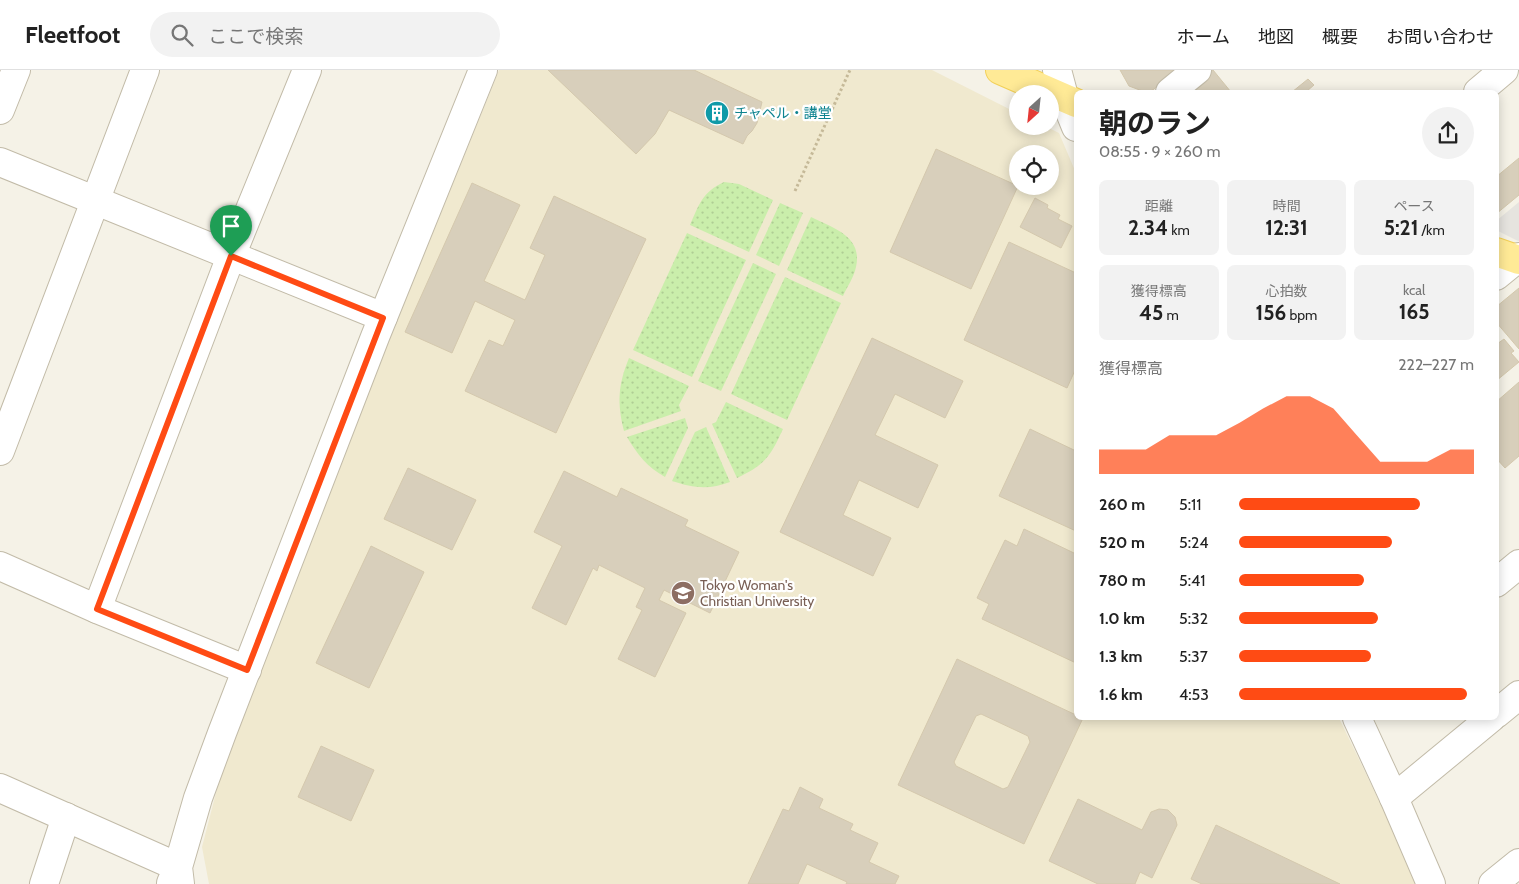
<!DOCTYPE html>
<html lang="ja">
<meta charset="utf-8">
<style>
body{margin:0;font-family:Cabin,"Noto Sans JP",sans-serif;background:#f2f2f2;color:#222;height:100vh;display:flex;flex-direction:column;font-size:19px;white-space:nowrap}
*{box-sizing:border-box;margin:0}
p{font-size:16px;color:#767676}
.icon{flex:none;width:28px;height:28px;fill:none;stroke:currentColor;stroke-width:2;stroke-linecap:round;stroke-linejoin:round}
.map{position:relative;flex:1;overflow:hidden}
.drawer{position:absolute;left:1074px;top:20px;width:425px;height:630px;display:flex;flex-direction:column;background:#fff;border-radius:8px;box-shadow:0 2px 12px #0003}
.drawer>*{flex:none}
.needle{width:32px;rotate:207deg}
.fabs{position:absolute;left:1009px;top:15px;display:grid;gap:10px}
.fabs a{display:grid;place-items:center;width:50px;height:50px;border-radius:50%;background:#fff;box-shadow:0 2px 12px #0003;font-size:25px}
.pin{position:absolute;display:grid;place-items:center;width:42px;height:42px;color:#fff;margin:-51px -21px;border-radius:50% 50% 50% 0;rotate:-45deg;box-shadow:0 0 5px #0007}
.pin .icon{rotate:45deg}
.round{display:grid;place-items:center;flex:none;width:52px;height:52px;border-radius:26px;background:#f2f2f2}
.head{display:flex;align-items:center;justify-content:space-between;height:85px;padding:0 25px}
h1{font-size:28px;font-weight:700;line-height:38px}
.figures{display:grid;grid-template-columns:repeat(3,1fr);gap:8px;height:85px;padding:5px 25px}
.figures div{display:grid;align-content:center;border-radius:8px;background:#f2f2f2;text-align:center}
.figures b{font-size:21px;font-weight:700}
.figures small{font-size:14px;font-weight:400}
.figures p{font-size:14px}
.chart{height:140px;padding:10px 25px}
.chart p{display:flex;justify-content:space-between}
.chart svg{width:100%;height:90px;margin-top:5px;fill:#ff4b14;opacity:.7}
ul{padding:0 25px;list-style:none;font-size:16px}
li{display:grid;grid-template-columns:80px 60px 1fr;align-items:center;height:38px}
li i{height:12px;border-radius:6px;background:#ff4b14}
header{display:flex;align-items:center;gap:30px;box-sizing:border-box;height:70px;padding:0 25px;background:#fff;border-bottom:1px solid #e0e0e0}
header strong{font-size:24px}
nav{display:flex;gap:28px;margin-inline-start:auto;font-size:18px}
.search{width:350px;height:45px;background:#f2f2f2;display:flex;align-items:center;gap:12px;box-sizing:border-box;padding:0 18px;border-radius:28px;color:#767676;font-size:19px}
.map>svg:first-child{display:block}
</style>
<header>
<strong>Fleetfoot</strong>
<div class="search"><svg class="icon" aria-label="search" viewBox="0 0 24 24"><circle cx="10" cy="10" r="6"/><path d="M15 15l6 6"/></svg>ここで検索</div>
<nav><a>ホーム</a><a>地図</a><a>概要</a><a>お問い合わせ</a></nav>
</header>
<div class="map">
<svg width="1519" height="814" viewBox="0 0 1519 814">
<defs>
<pattern id="grass-dots" width="8" height="8" patternUnits="userSpaceOnUse" patternTransform="scale(1.25)"><rect width="8" height="8" fill="#caeeab"/><path d="M2 2h.1M6 6h.1" fill="none" stroke="#afcd94" stroke-width="1.8" stroke-linecap="round"/></pattern>
</defs>
<rect width="100%" height="100%" fill="#f5f2e7"/>
<path fill="#f0e9cf" fill-rule="evenodd" d="M499,0H932L1017,43L1018,56H1045L1059,63L1076,103V648H1339L1396,766L1416,814H209L202,777L218,715L337,398ZM1018,84H1050V116H1018Z"/>
<g fill="url(#grass-dots)">
<path d="M724,112L739,114L773,130L749,182L690,155C699,135 702,122 724,112Z"/>
<polygon points="780,133 803,143 779,196 756,185"/>
<path d="M811,147C833,158 863,166 856,197C854,207 847,217 843,226L787,200Z"/>
<polygon points="687,163 746,190 692,307 633,280"/>
<polygon points="753,193 776,204 721,321 698,311"/>
<polygon points="785,207 841,233 787,350 731,324"/>
<path d="M629,288L689,316L679,335L681,341L624,361C617,333 618,315 629,288Z"/>
<path d="M726,332L783,359C770,387 765,395 737,408L712,354L716,352Z"/>
<path d="M685,348L688,358L665,407C647,397 637,384 627,367Z"/>
<path d="M706,357L730,412C709,420 693,418 672,411L695,362Z"/>
</g>
<polygon fill="#e6e4df" points="1519,132 1519,171 1518,171 1496,160 1496,151"/>
<g fill="#d8cfbb" stroke="#d4c8ad" fill-rule="evenodd">
<polygon points="548,0 694,0 762,32 757,53 752,61 747,66 743,74 669,40 655,64 636,84"/>
<polygon points="1120,0 1179,0 1150,22 1145,22 1129,16"/>
<polygon points="1208,0 1213,0 1231,22 1181,22"/>
<polygon points="1308,9 1314,15 1307,21 1308,22 1292,22"/>
<polygon points="936,79 1018,116 971,219 890,182"/>
<polygon points="1519,88 1519,125 1496,144 1496,107"/>
<polygon points="472,113 520,135 484,211 525,230 545,185 530,178 554,126 646,169 556,363 465,321 489,270 503,276 515,250 475,231 452,283 405,262"/>
<polygon points="1035,128 1048,135 1047,138 1060,145 1058,149 1072,156 1061,178 1020,157"/>
<polygon points="1009,172 1076,203 1076,298 1067,318 964,270"/>
<polygon points="1519,218 1519,279 1496,252 1496,237"/>
<polygon points="872,268 963,311 945,348 895,324 875,365 938,395 918,438 859,410 843,445 891,468 873,506 780,462"/>
<polygon points="1504,269 1514,281 1511,283 1519,292 1496,311 1496,272 1497,274"/>
<polygon points="1519,312 1519,386 1505,398 1496,388 1496,332"/>
<polygon points="1030,359 1076,381 1076,461 999,426"/>
<polygon points="408,398 476,430 452,480 384,449"/>
<polygon points="564,401 617,427 621,418 688,450 685,456 739,482 710,543 664,520 659,530 686,543 655,607 618,589 642,540 636,537 645,518 599,495 597,501 593,498 566,555 532,538 562,476 534,462"/>
<polygon points="1024,459 1076,484 1076,593 982,549 989,534 977,528 1005,470 1017,476"/>
<polygon points="371,476 424,502 369,618 316,593"/>
<path d="M957,589L1076,645V648H1083L1024,774L898,715ZM981,644L1028,666L1030,672L1008,717L1003,719L956,696L954,692L976,646Z"/>
<polygon points="321,676 374,700 351,751 298,727"/>
<polygon points="800,717 823,729 819,738 853,754 850,760 878,773 869,792 899,806 895,814 846,814 847,812 807,794 798,814 748,814 783,739 789,741"/>
<polygon points="1078,729 1142,760 1151,742 1159,739 1168,740 1175,747 1177,755 1152,808 1140,802 1135,814 1098,814 1049,791"/>
<polygon points="1216,755 1340,814 1202,814 1191,809"/>
</g>
<g fill="none" stroke-linecap="round" stroke-linejoin="round">
<g stroke="#c2bba8" stroke-width="30">
<g id="minor">
<polyline points="1057,0 1065,30 1076,57"/>
<polyline points="1170,22 1197,0"/>
<polyline points="1478,22 1504,0"/>
<polyline points="0,40 16,0"/>
<polyline points="0,92 383,247"/>
<polyline points="1496,206 1519,187"/>
<polyline points="0,381 145,0"/>
<polyline points="0,496 97,539 247,600"/>
<polyline points="1496,513 1519,494"/>
<polyline points="97,539 231,186 307,0"/>
<polyline points="1496,644 1519,625"/>
<polyline points="1357,648 1394,728 1431,814"/>
<polyline points="0,718 178,797 171,813"/>
<polyline points="1394,728 1491,648"/>
<polyline points="44,814 66,747"/>
<polyline points="180,814 178,797 198,728 222,663 375,267 483,0"/>
<polyline points="1493,814 1519,793"/>
</g>
</g>
<g stroke="#f2d058" stroke-width="30">
<g id="major">
<polyline points="1000,0 1076,33"/>
<polyline points="1496,182 1519,190"/>
</g>
</g>
<polyline stroke="#c5b998" stroke-width="3" stroke-dasharray="2.5 2.5" stroke-linecap="butt" points="795,121 850,0"/>
<use href="#minor" stroke="#fff" stroke-width="28"/>
<use href="#major" stroke="#ffea96" stroke-width="28"/>
</g>
<g fill="none" stroke-linecap="round" stroke-linejoin="round">
<g stroke="#fff" stroke-width="10">
<polygon id="route" points="231,186 383,248 247,600 97,539"/>
</g>
<use href="#route" stroke="#ff4b14" stroke-width="6"/>
</g>
<defs>
<g id="building-disc" transform="scale(1.25)"><circle r="9.5" fill="#0f9aa8" stroke="#fff"/><path d="M-4-6H4V6H1V3H-1V6H-4ZM-2.5-4.3h1.7v1.8h-1.7ZM.8-4.3h1.7v1.8H.8ZM-2.5-1h1.7V.8h-1.7ZM.8-1h1.7V.8H.8Z" fill="#fff"/></g>
<g id="university-disc" transform="scale(1.25)"><circle r="9.5" fill="#8d6e63" stroke="#fff"/><path d="M0-5L7-2L0 1L-7-2ZM-4 1L0 2.5L4 1V4Q0 6-4 4Z" fill="#fff"/></g>
</defs>
<g fill-rule="evenodd">
<use href="#building-disc" x="717" y="43"/>
<use href="#university-disc" x="683" y="523"/>
</g>
<g text-anchor="middle" dominant-baseline="central" stroke-width="4.5" stroke-linejoin="round" paint-order="stroke">
<g font-size="14" fill="#0d838f" stroke="#fff" text-anchor="start">
<text x="734" y="43">チャペル・講堂</text>
</g>
<g font-size="14" fill="#785e54" stroke="#fff" text-anchor="start">
<text x="700" y="515">Tokyo Woman's<tspan x="700" dy="16">Christian University</tspan></text>
</g>
</g>
</svg>
<div class="fabs">
<a><svg class="needle" viewBox="-14 -14 28 28"><path d="M0-13l5 13h-10z" fill="#e53935"/><path d="M0 13l5-13h-10z" fill="#767676"/></svg></a>
<a><svg class="icon" aria-label="locate" viewBox="0 0 24 24"><circle cx="12" cy="12" r="6"/><path d="M12 2v4M12 18v4M2 12h4M18 12h4"/></svg></a>
</div>
<div class="pin" style="left:231px;top:186px;background:#1e9e55"><svg class="icon" aria-label="arrive" viewBox="0 0 24 24"><path d="M6 21V4h12l-3 4 3 4H6"/></svg></div>
<section class="drawer">
<div class="head"><div><h1>朝のラン</h1><p>08:55 · 9 × 260 m</p></div><a class="round"><svg class="icon" aria-label="share" viewBox="0 0 24 24"><path d="M12 15V3M7 8l5-5 5 5M5 13v7h14v-7"/></svg></a></div>
<div class="figures">
<div><p>距離</p><b>2.34<small> km</small></b></div>
<div><p>時間</p><b>12:31</b></div>
<div><p>ペース</p><b>5:21<small> /km</small></b></div>
</div>
<div class="figures">
<div><p>獲得標高</p><b>45<small> m</small></b></div>
<div><p>心拍数</p><b>156<small> bpm</small></b></div>
<div><p>kcal</p><b>165</b></div>
</div>
<div class="chart"><p><span>獲得標高</span>222–227 m</p>
<svg viewBox="0 0 160 44" preserveAspectRatio="none"><path d="M0 44V32L10 32L20 32L30 25L40 25L50 25L60 19L70 12L80 6L90 6L100 12L110 25L120 38L130 38L140 38L150 32L160 32V44z"/></svg>
</div>
<ul>
<li><b>260 m</b>5:11<i style="width:77%"></i></li>
<li><b>520 m</b>5:24<i style="width:65%"></i></li>
<li><b>780 m</b>5:41<i style="width:53%"></i></li>
<li><b>1.0 km</b>5:32<i style="width:59%"></i></li>
<li><b>1.3 km</b>5:37<i style="width:56%"></i></li>
<li><b>1.6 km</b>4:53<i style="width:97%"></i></li>
</ul>
</section>
</div>
